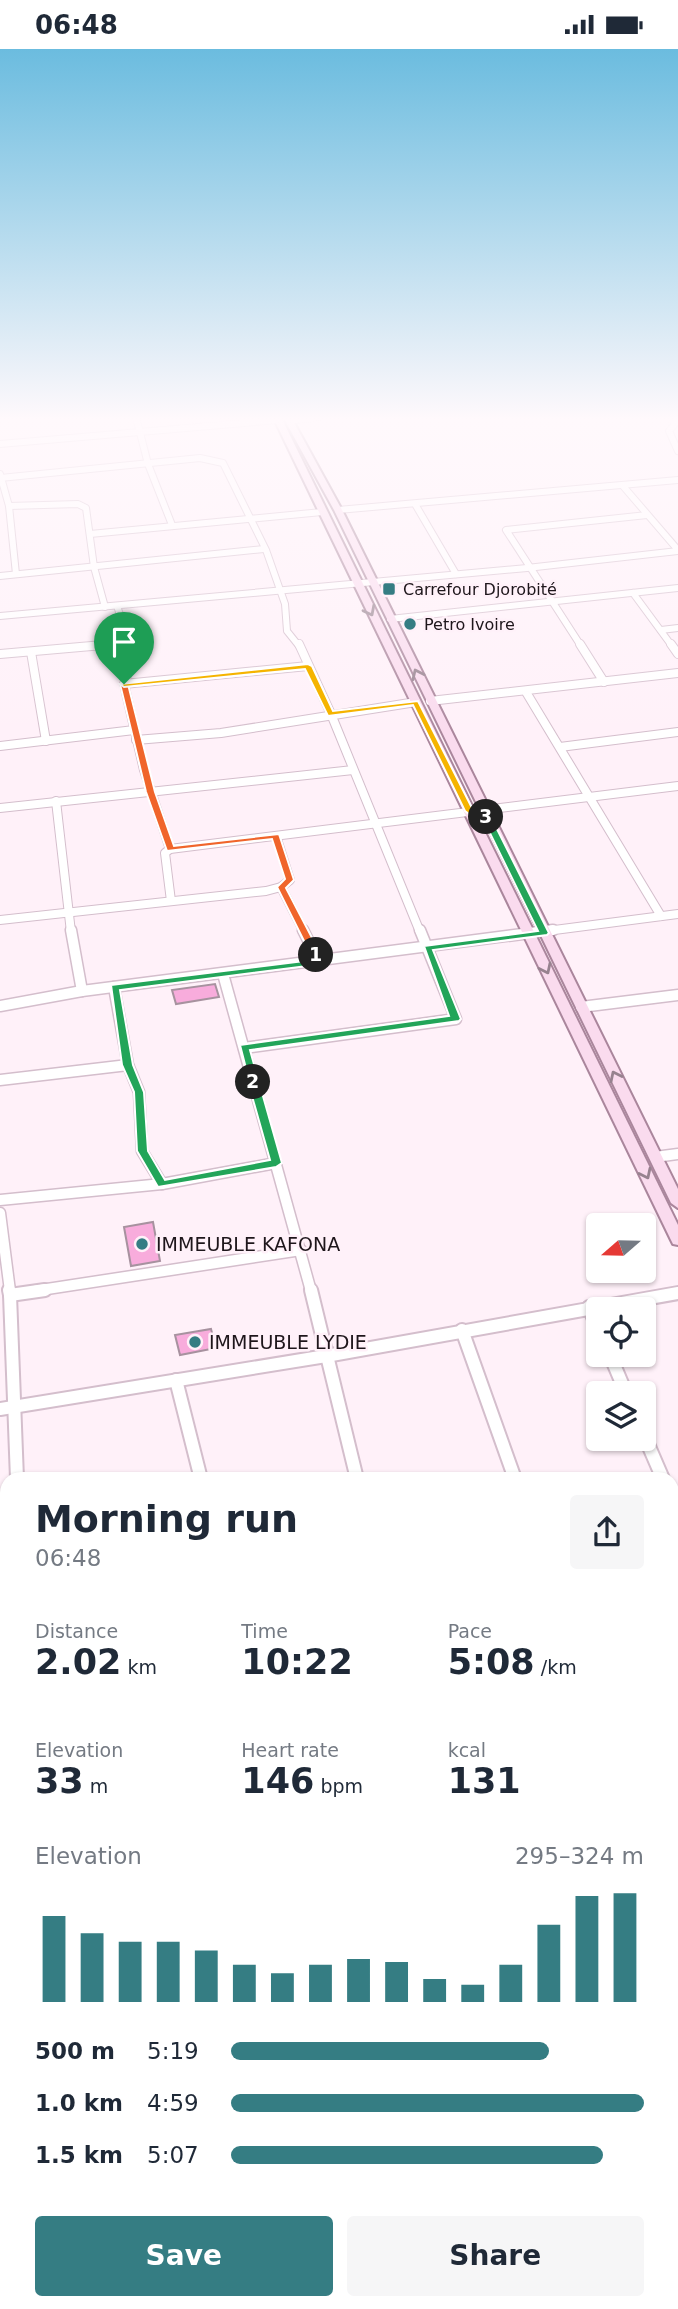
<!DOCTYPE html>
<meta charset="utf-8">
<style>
body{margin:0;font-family:"DejaVu Sans",sans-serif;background:#f6f6f7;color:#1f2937;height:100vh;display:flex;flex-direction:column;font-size:26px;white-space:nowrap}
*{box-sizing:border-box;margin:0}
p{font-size:23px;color:#747a83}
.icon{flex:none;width:38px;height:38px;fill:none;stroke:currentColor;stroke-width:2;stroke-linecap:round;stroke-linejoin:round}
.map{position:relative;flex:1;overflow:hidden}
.panel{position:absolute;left:0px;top:1423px;width:679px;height:838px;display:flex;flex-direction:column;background:#fff;border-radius:21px 21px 0 0;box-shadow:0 2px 5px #0004}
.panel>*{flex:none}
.needle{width:46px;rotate:250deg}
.controls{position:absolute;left:586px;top:1164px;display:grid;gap:14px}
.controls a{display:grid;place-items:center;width:70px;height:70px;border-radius:7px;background:#fff;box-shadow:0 2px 5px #0004;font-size:35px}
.pin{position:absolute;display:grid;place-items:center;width:60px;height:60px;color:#fff;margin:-72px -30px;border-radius:50% 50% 50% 0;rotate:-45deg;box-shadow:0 0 7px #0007}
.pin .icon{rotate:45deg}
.km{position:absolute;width:35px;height:35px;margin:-18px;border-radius:50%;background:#222;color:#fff;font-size:19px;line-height:35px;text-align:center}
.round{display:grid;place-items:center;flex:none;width:74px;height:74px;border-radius:7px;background:#f6f6f7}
.summary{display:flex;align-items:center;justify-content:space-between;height:119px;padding:0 35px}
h1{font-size:38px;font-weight:700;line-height:52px}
.stats{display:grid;grid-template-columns:repeat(3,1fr);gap:10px;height:119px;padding:7px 35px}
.stats div{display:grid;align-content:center}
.stats b{font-size:35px;font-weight:700}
.stats small{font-size:19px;font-weight:400}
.stats p{font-size:19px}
.chart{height:196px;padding:14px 35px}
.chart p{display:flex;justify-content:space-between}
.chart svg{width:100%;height:126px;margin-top:7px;stroke:#357d83;stroke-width:6}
.primary-button{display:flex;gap:14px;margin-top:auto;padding:14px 35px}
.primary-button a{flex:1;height:80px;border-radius:7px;background:#357d83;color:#fff;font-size:28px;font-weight:700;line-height:80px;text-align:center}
.primary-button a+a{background:#f6f6f7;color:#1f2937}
ul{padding:0 35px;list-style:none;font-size:23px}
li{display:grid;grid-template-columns:112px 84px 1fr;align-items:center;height:52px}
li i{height:18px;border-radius:9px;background:#357d83}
.status{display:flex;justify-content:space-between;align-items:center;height:49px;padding:0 35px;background:#fff;direction:ltr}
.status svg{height:19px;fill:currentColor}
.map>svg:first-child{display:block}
</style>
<div class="status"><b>06:48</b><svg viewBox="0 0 49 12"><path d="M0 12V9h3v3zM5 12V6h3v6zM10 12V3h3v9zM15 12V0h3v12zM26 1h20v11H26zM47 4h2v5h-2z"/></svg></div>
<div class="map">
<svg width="678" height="2260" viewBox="0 0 678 2260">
<rect width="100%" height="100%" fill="#fff1f9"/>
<g fill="#f8acdc" stroke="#a7929f" stroke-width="2">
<polygon points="215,935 219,948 176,955 172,941"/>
<polygon points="153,1173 160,1212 131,1217 124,1178"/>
<polygon points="211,1280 216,1299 180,1306 175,1286"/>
</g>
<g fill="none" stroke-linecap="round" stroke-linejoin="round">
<g stroke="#d4becc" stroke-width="8">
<g id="minor-far4">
<polyline points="136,368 148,415 172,476"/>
<polyline points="678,371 669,382 678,402"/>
<polyline points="289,372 320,368"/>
<polyline points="0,395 278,371"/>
<polyline points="0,425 9,457 78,455 86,459 94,518 105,558"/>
<polyline points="0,429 200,409 223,414 266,501 285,555 287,582 299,597"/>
<polyline points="623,437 678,501"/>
<polyline points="415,455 456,525"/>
<polyline points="9,457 16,525"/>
<polyline points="338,461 678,431"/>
<polyline points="90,485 322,463"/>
<polyline points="0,527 264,500"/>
<polyline points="633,544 672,597"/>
<polyline points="117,557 131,597"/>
<polyline points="0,567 527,519 678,502"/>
<polyline points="390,570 678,539"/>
<polyline points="661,581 678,579"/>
<polyline points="92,597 115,597"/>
<polyline points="581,597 506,481 647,466"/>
</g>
</g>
<g stroke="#d4becc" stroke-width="10">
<g id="minor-far3">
<polyline points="131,595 125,639 144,721 170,800"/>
<polyline points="299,595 331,665 420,883"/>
<polyline points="580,595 604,633"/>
<polyline points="671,595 678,605"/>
<polyline points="31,603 46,692"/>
<polyline points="0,605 103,596 130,598"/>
<polyline points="124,635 308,617"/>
<polyline points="526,643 661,867"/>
<polyline points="430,652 678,624"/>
<polyline points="136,691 221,684 416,653"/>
<polyline points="0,697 134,681"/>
<polyline points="560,698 678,683"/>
<polyline points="56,752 71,883"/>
<polyline points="0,759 353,721"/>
<polyline points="281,838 304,883"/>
<polyline points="171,852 165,804 170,800 678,737"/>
<polyline points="0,871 266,842 281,838 290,831 276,787"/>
<polyline points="539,883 678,865"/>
</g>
</g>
<g stroke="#d4becc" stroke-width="13">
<g id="minor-far2">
<polyline points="71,881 82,942"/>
<polyline points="303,881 319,913"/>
<polyline points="223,925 311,1242"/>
<polyline points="114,938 128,1016 139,1043 142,1102 162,1135"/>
<polyline points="0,957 82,942 553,881"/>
<polyline points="581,958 678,946"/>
<polyline points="244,999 456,970 420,881"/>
<polyline points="0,1031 128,1016"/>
<polyline points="655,1108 678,1105"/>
<polyline points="0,1151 162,1135 276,1114"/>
<polyline points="0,1164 10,1242"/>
<polyline points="34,1242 301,1201"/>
</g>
</g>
<g stroke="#d4becc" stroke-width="16">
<g id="minor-far1">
<polyline points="9,1241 10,1246"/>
<polyline points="311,1241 357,1430"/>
<polyline points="589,1258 598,1280"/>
<polyline points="462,1281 515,1430"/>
<polyline points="610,1306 626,1344"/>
<polyline points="176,1331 201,1430"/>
<polyline points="0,1360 326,1307 678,1244"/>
<polyline points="644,1386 663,1430"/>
<polyline points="17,1430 10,1246 45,1241"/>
<polyline points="672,1448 678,1447"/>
<polyline points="672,1597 678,1596"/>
</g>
</g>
<g stroke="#d4becc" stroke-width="19">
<g id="minor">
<polyline points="0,1724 7,1723"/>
<polyline points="672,1763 678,1762"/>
<polyline points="672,1892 678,1910"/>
<polyline points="0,1904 7,1903"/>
<polyline points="0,2095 7,2088"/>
<polyline points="364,2254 365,2260"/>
</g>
</g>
<g stroke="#aa869c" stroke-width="4">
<g id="major">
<polygon points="273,368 281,368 678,1176 678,1196 673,1195 671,1191"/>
<polygon points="283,368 291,368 342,461 678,1140 678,1159 671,1154 334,461"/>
</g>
</g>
<use href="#minor-far4" stroke="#fff" stroke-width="6"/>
<use href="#minor-far3" stroke="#fff" stroke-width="8"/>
<use href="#minor-far2" stroke="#fff" stroke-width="10"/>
<use href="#minor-far1" stroke="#fff" stroke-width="12"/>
<use href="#minor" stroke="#fff" stroke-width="16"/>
<use href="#major" fill="#fadbee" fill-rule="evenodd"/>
</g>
<defs><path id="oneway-chevron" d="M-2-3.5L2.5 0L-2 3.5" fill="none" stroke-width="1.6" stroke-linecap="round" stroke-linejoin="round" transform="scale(1.75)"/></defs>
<g stroke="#97828f">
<use href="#oneway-chevron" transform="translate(370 562) rotate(63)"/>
<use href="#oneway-chevron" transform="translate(417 625) rotate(-115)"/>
<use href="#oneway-chevron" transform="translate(546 920) rotate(64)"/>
<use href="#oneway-chevron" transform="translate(615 1027) rotate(-116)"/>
<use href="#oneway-chevron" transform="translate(646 1125) rotate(64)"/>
</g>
<linearGradient id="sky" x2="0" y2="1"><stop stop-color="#6bbcdf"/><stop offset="0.54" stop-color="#fff9fc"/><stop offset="1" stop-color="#fff9fc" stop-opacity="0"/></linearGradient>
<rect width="678" height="685" fill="url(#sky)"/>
<polygon fill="#f0652b" stroke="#fff" stroke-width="2" points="124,633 128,635 155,743 174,797 279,785 294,831 286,839 321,906 319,908 311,906 277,838 285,830 272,790 167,802 146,743 120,635"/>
<polygon fill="#22a559" stroke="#fff" stroke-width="2" points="316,903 321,906 323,915 120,941 133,1016 144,1043 148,1102 165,1131 270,1111 248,1033 253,1029 259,1033 282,1114 276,1118 158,1138 137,1102 134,1043 122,1016 111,936 313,911 311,906"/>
<polygon fill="#22a559" stroke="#fff" stroke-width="2" points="486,765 491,768 549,884 547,886 433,901 461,970 459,972 250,1001 259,1033 250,1035 240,996 449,967 424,897 538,882 482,768"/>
<polygon fill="#f5b400" stroke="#fff" stroke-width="2" points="308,615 312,617 333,662 418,652 472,759 486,759 490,770 483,770 480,764 469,765 465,762 413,656 328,667 305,620 124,638 120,635"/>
<g fill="#357d83" stroke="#fff1f9" stroke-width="2.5">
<rect x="382" y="533" width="14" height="14" rx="3.5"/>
<circle cx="410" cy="575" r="7"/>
<circle cx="142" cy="1195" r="7"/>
<circle cx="195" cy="1293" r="7"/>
</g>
<g text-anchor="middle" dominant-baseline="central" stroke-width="5" stroke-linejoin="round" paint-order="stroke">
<g font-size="16" fill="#1e161b" stroke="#fff1f9" text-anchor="start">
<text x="403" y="540">Carrefour Djorobité</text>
<text x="424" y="575">Petro Ivoire</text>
</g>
<g font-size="19" fill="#1e161b" stroke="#fff1f9" text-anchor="start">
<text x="156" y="1195">IMMEUBLE KAFONA</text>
<text x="209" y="1293">IMMEUBLE LYDIE</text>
</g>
</g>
</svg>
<div class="controls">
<a><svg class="needle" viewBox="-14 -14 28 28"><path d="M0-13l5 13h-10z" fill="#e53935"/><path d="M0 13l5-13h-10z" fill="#747a83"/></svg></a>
<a><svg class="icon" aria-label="locate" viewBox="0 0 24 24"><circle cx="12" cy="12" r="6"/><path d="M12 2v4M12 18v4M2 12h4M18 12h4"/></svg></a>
<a><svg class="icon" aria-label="layers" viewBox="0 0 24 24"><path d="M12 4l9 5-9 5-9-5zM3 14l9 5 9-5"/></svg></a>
</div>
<div class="pin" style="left:124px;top:635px;background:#1e9e55"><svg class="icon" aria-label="arrive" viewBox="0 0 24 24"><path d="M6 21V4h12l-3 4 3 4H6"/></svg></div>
<b class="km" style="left:316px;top:906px">1</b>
<b class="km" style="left:253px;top:1033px">2</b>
<b class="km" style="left:486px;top:768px">3</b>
<section class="panel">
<div class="summary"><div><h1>Morning run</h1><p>06:48</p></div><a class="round"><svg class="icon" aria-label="share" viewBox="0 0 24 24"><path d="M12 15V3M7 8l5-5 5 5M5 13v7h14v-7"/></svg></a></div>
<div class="stats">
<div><p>Distance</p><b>2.02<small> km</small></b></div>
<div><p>Time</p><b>10:22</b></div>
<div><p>Pace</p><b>5:08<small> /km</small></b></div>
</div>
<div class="stats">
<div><p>Elevation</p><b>33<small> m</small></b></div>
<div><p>Heart rate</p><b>146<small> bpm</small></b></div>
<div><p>kcal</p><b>131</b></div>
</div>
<div class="chart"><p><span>Elevation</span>295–324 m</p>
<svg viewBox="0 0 160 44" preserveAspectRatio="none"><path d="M5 44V14M15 44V20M25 44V23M35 44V23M45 44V26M55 44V31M65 44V34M75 44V31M85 44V29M95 44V30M105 44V36M115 44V38M125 44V31M135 44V17M145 44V7M155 44V6"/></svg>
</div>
<ul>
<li><b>500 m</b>5:19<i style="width:77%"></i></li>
<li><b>1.0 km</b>4:59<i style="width:100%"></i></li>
<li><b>1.5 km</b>5:07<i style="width:90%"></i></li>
</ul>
<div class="primary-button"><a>Save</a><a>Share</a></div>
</section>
</div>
